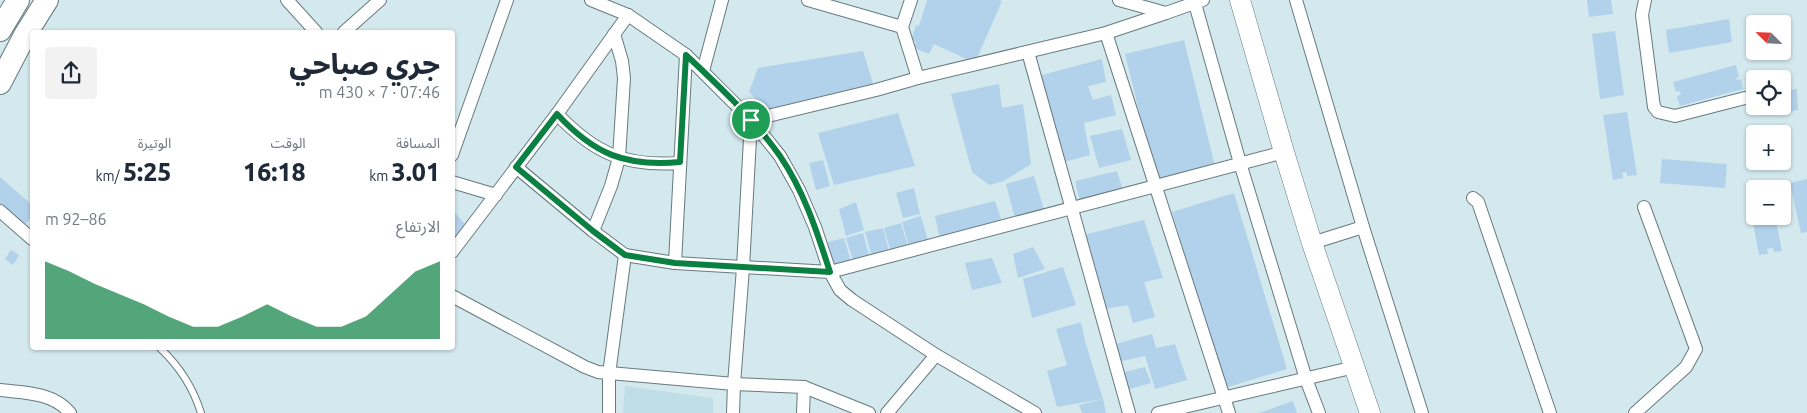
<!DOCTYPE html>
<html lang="ar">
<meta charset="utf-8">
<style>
body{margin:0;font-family:Ubuntu,"Noto Sans Arabic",sans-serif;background:#f2f2f3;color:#1f2937;direction:rtl;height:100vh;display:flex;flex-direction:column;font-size:19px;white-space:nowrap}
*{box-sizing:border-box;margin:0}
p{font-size:16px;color:#747a83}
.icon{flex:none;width:28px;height:28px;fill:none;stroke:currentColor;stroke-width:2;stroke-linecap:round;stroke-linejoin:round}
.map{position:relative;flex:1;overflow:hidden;direction:ltr}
.drawer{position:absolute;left:30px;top:30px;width:425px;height:320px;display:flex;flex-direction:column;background:#fff;border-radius:5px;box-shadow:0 1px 4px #0004;direction:rtl}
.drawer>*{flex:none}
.needle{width:32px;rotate:294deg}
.controls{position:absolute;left:1746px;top:15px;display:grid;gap:10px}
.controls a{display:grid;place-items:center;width:45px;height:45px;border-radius:5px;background:#fff;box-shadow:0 1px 4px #0004;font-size:25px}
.pin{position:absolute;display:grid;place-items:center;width:42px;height:42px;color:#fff;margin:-21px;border:2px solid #fff;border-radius:50%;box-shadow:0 1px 5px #0007}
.round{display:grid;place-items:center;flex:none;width:52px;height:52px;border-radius:5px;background:#f2f2f3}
.headline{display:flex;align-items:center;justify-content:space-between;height:85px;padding:0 15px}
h1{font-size:28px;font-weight:800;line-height:38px}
.metrics{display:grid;grid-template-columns:repeat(3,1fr);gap:8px;height:85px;padding:5px 15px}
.metrics div{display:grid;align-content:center}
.metrics b{font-size:25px;font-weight:800}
.metrics small{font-size:14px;font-weight:400}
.metrics p{font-size:14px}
.chart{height:140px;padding:10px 15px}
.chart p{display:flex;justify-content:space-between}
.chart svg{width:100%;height:90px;margin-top:5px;fill:#0b8043;opacity:.7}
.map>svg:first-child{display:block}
</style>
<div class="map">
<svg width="1807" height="413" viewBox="0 0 1807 413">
<rect width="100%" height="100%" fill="#d3e9ee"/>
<polygon fill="#bfdee5" points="625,386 713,398 713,413 623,413"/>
<g fill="#b2d1ea">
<polygon points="927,0 999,0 1002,1 975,63 934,44 929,54 914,48 916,42 911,40 916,25 919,26"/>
<polygon points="1587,0 1611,0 1613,14 1589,17"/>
<polygon points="1729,19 1732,42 1669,53 1666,30"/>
<polygon points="1615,31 1624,95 1600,99 1592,34"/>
<polygon points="1184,40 1215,166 1156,181 1125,54"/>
<polygon points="863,51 874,87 771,114 749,92 758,68"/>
<polygon points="1102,59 1106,82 1088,86 1093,100 1111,95 1116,115 1084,123 1090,155 1060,163 1038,76"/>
<polygon points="1736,65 1739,77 1736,78 1737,80 1741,79 1743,89 1680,106 1677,97 1681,94 1680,91 1676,92 1673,82"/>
<polygon points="999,84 1002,108 1023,104 1031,164 1004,181 989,185 972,172 951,94"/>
<polygon points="1797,89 1798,110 1774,115 1773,106 1782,106 1782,91"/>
<polygon points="1627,112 1637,175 1627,176 1627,172 1622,173 1623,178 1613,180 1603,115"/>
<polygon points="898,113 915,166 834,185 818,133"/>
<polygon points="1122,129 1131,160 1099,168 1090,136"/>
<polygon points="1662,159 1727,164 1725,188 1660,183"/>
<polygon points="823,160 830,186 816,190 809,163"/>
<polygon points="1117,171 1123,190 1080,201 1075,181"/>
<polygon points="1034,176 1045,213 1015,219 1006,184"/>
<polygon points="0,177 32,205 32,216 23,227 0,206"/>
<polygon points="1807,179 1807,232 1801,233 1790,183"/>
<polygon points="914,188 920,214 903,218 896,193"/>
<polygon points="1755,190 1755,216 1775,216 1782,251 1774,252 1773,248 1767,249 1768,254 1759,255 1747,191"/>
<polygon points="1234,193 1287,369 1225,388 1172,212"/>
<polygon points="995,201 1002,222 940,239 935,216"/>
<polygon points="856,202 864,230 846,236 839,209"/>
<polygon points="452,209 468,228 452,243"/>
<polygon points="921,216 928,241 909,246 902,222"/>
<polygon points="1144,220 1163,278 1144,282 1155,317 1133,323 1128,305 1104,309 1083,235"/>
<polygon points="901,223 908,246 891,252 884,228"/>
<polygon points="883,228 889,252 872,257 865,232"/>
<polygon points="863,233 869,255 853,260 846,238"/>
<polygon points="844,238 851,261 832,267 824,243"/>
<polygon points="1033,247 1045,269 1018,278 1013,254"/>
<polygon points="11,250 19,255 13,265 5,259"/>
<polygon points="992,258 1002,283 972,290 965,263"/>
<polygon points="1063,267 1076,305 1032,318 1023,279"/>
<polygon points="1081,322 1085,341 1096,377 1103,399 1106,413 1082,413 1079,405 1103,399 1057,407 1047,371 1067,365 1056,329"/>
<polygon points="1152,334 1156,348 1175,344 1187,380 1155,389 1145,356 1117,362 1112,345"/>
<polygon points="1145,367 1151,383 1127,390 1121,373"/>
<polygon points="1293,401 1297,413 1259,413"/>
</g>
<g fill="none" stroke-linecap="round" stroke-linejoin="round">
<g stroke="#677a7f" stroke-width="8">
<path id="lane" d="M160,348C179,366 193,387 201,413"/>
</g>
<g stroke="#677a7f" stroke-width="14">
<g id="street">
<polyline points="287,0 316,32"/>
<polyline points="591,0 628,15 686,55 751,120 780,156 799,190 815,227 830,272 840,290 852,300 936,355 1035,413"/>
<polyline points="808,0 902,27"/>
<polyline points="911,0 902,27 918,78"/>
<polyline points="1119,0 1166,13 1203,0"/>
<polyline points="1194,0 1240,163 1306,379 1319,413"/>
<polyline points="1296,0 1363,227 1422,413"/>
<polyline points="1645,0 1642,15 1654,107 1658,112 1675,116 1745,98"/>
<polyline points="344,32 380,0"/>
<polyline points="1106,33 1229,413"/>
<polyline points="1028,52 1129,413"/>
<polyline points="703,71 722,0"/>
<path d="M557,114C594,153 625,167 680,163"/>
<polyline points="452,155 507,0"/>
<polyline points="516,167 593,231 625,255 675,263 830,272 1284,152"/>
<polyline points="452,182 496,195"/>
<polyline points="1473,198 1478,202 1550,413"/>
<polyline points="0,211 32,239"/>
<polyline points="593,231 611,186 619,158 624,78 622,61 614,34"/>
<polyline points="1312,243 1363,227"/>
<polyline points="452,252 557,114 628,15"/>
<polyline points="675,263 686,55"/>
<polyline points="452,296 585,367 598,372 734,384 804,387 869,413"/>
<path d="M0,390C24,393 53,392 70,413"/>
<polyline points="609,413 609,374 625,255"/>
<polyline points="733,413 734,384 743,268 751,120 876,90 918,78 1106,33 1166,13"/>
<polyline points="803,413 804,387"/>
<polyline points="887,413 936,355"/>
<polyline points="1158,413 1355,367"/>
<polyline points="1635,413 1686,367 1696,349 1644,207"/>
</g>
</g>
<g stroke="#677a7f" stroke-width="21">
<polyline id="primary" points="1240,0 1284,152 1312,243 1370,413"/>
</g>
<g stroke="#677a7f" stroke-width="24">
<g id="highway">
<polyline points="0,30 18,0"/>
<polyline points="0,83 25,35 47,0"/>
</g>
</g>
<use href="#lane" stroke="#fff" stroke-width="6"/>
<use href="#street" stroke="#fff" stroke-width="12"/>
<use href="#primary" stroke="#fff" stroke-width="20"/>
<use href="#highway" stroke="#fff" stroke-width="22"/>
</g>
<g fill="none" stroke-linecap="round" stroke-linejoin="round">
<g stroke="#fff" stroke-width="10">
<path id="route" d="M686,55C719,86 754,119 780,156C804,191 817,232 830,272L675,263L625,255L593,231L516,167L557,114C594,154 625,167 680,162Z"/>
</g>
<use href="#route" stroke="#0b8043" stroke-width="6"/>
</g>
</svg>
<div class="controls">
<a><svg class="needle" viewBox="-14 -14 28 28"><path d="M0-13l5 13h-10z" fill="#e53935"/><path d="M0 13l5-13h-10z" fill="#747a83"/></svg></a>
<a><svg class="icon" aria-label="locate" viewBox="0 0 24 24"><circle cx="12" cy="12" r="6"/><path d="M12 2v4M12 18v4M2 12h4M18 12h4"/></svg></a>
<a>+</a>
<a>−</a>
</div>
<div class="pin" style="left:751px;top:120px;background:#1e9e55"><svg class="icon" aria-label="arrive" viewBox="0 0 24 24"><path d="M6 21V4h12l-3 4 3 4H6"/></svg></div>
<section class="drawer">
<div class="headline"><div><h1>جري صباحي</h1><p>07:46 · 7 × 430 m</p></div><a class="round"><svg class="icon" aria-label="share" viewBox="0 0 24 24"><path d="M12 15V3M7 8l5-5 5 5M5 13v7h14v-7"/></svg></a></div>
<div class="metrics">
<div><p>المسافة</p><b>3.01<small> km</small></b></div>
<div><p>الوقت</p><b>16:18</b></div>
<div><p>الوتيرة</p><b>5:25<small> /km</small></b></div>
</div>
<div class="chart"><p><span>الارتفاع</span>86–92 m</p>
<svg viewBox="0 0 160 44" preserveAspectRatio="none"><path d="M0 44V6L10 11L20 17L30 22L40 27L50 33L60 38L70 38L80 33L90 27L100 33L110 38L120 38L130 33L140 22L150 11L160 6V44z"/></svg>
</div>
</section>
</div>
